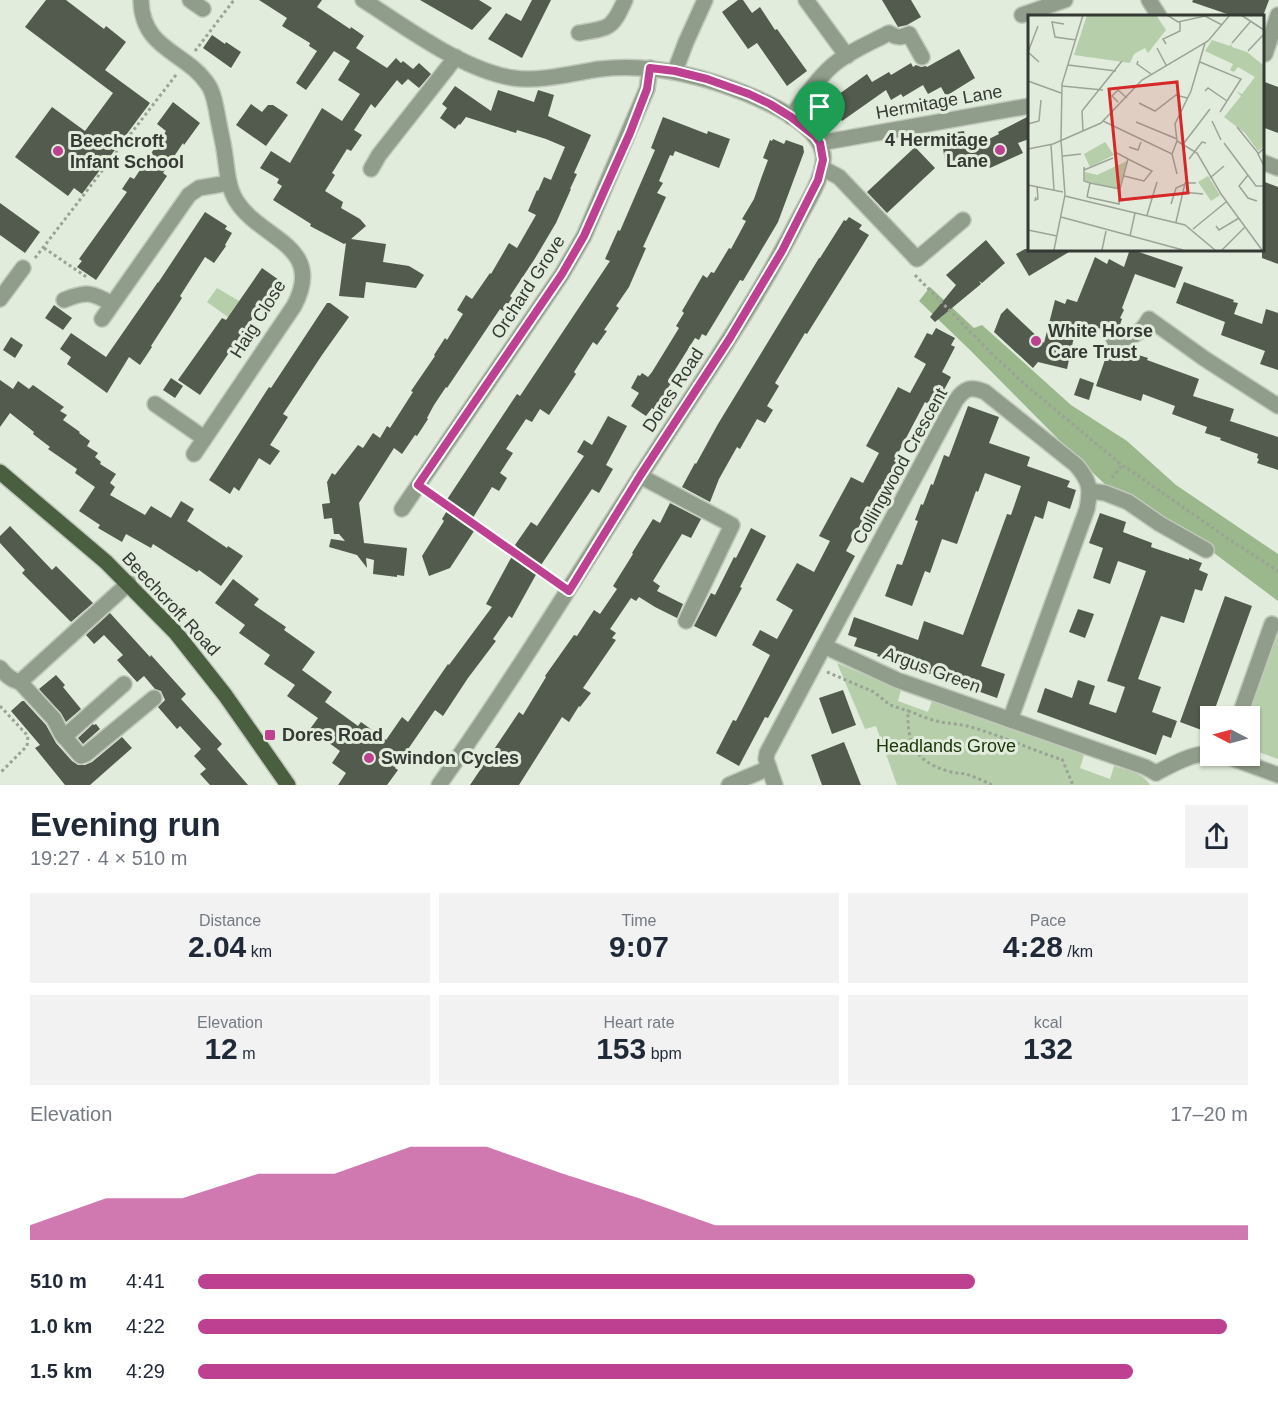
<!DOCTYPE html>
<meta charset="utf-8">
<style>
body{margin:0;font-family:Arial,sans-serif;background:#f2f2f3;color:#1f2937;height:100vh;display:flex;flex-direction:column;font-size:22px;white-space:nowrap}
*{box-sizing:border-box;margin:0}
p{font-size:20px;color:#747a83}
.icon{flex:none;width:33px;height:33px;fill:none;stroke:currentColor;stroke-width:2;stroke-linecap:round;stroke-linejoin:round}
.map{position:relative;height:785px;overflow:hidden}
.details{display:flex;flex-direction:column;background:#fff;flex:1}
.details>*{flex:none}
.needle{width:39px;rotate:276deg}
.buttons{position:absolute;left:1200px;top:706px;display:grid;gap:12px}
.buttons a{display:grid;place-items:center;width:60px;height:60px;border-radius:0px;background:#fff;box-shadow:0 2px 4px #0004;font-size:30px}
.pin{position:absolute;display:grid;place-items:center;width:51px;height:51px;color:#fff;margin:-62px -26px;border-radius:50% 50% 50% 0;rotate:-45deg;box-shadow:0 0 6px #0007}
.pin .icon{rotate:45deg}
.round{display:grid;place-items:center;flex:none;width:63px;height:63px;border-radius:0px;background:#f2f2f3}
.headline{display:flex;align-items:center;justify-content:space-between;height:102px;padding:0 30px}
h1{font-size:33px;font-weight:800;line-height:45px}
.metrics{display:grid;grid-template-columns:repeat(3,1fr);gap:9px;height:102px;padding:6px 30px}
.metrics div{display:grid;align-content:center;border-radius:0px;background:#f2f2f3;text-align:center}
.metrics b{font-size:30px;font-weight:800}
.metrics small{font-size:16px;font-weight:400}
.metrics p{font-size:16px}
.chart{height:168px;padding:12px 30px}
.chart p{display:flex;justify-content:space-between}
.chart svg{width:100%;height:108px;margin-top:6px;fill:#bd4190;opacity:.7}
ul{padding:0 30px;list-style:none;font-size:20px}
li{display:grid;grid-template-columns:96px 72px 1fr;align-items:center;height:45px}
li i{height:15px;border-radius:8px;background:#bd4190}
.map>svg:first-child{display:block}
</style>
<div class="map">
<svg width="1278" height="785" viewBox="0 0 1278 785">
<rect width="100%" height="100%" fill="#e1ecdc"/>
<g fill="#b6cea9">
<polygon points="217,288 239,301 228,317 207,302"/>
<polygon points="1278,624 1278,759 1250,749 1250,717 1244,717"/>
<path d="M837,663L901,690L898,701L928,712L932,701L1084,755L1080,768L1110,779L1114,766C1126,770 1144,773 1150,785H897L876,726L865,729Z"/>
</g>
<polygon fill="#9bb78c" points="930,287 974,328 982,325 1071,405 1127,441 1176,485 1278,554 1278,601 1206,547 1109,488 1074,455 970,350 919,301"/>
<g fill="#525b4d">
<polygon points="46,0 66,0 104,29 106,26 126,42 105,70 150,103 82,194 74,188 68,196 15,157 52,107 85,131 113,93 25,27"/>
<polygon points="259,0 322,0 317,7 350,29 351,27 364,36 356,48 387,68 396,58 401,63 403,61 413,69 419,63 431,74 419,88 408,79 402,85 397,80 375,108 371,104 354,130 362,135 351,151 347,149 332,173 335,175 325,191 343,202 341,208 360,219 366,226 351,239 386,244 383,262 409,266 424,275 416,288 366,282 364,298 339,296 346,243 344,244 310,226 311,224 273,200 282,186 277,183 279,179 260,168 271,151 290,163 322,108 342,121 360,94 338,80 350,61 334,51 306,90 296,83 317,51 309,46 310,43 282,26 287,18"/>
<polygon points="420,0 479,0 492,8 472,30"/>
<polygon points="532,0 551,0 522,58 488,39 506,13 521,21"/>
<polygon points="738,0 743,0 752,13 760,7 775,30 777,29 807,71 787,86 757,43 748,49 722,12"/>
<polygon points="882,0 911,0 921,17 907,25 898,27"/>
<polygon points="1193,0 1269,0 1263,16 1233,16 1192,2"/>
<polygon points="212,35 225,44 226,42 241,52 231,68 203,48"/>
<polygon points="959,49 975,78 946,96 941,87 928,94 923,85 903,97 901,94 891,100 886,90 842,121 828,102 867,74 872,82 889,72 891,75 911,63 913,67 916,65 921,67 926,66 927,67"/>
<polygon points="1262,81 1278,87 1278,133 1262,127"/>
<polygon points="455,86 491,111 498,90 534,102 538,90 554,95 548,116 591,135 574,173 577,174 570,189 571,189 556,223 534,260 510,296 512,298 503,311 500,309 447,388 446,387 434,405 427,418 428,419 417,436 415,435 402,454 394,448 359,503 364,543 407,548 404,576 397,575 397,577 373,574 374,560 366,558 367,568 357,555 329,547 331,539 345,541 339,534 334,534 332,518 324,519 322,504 330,503 327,482 332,473 335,475 358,445 363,448 373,433 380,438 387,426 390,428 413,392 411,391 435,356 434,355 445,338 447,340 463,314 457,310 466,295 472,299 490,273 491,274 509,243 517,248 536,215 528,211 537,190 538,191 544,177 551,180 565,147 546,139 517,130 516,133 466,117 460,125 459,124 455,129 440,118 447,108 442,104"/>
<polygon points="173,102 200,123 184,145 183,143 163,173 167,176 96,280 77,267 82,261 79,259 127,192 122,189 130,177 134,179 166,131 157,124"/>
<polygon points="251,104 262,112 268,105 273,105 288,115 266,146 236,125"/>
<polygon points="1029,116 1029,139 1018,143 1023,153 990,168 987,163 986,164 982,156 945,162 941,134 964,131 967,150 999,134 998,132"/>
<polygon points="663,117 707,134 708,131 730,139 719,168 675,151 673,156 670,155 659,181 663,183 657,193 666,197 643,247 646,248 629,287 616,306 619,308 604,330 607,331 597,345 593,342 574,372 576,374 549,415 540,409 532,422 526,419 506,449 513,453 500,473 507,478 499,491 492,487 469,524 476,528 450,568 429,576 422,556 444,521 442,519 451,504 446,501 517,394 520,396 610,261 605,259 618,230 620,231 655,150 651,148"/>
<polygon points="773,139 784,144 786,140 803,146 804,152 778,222 743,281 740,280 706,336 702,334 699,340 695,338 668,381 671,383 655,410 652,408 646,416 631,406 639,393 631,388 638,375 640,376 642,373 648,377 652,372 679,328 676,326 684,313 682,311 703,275 707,278 711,272 714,273 729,248 731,249 746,221 742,219 754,199 762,176 768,160 763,158 770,140 772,141"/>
<polygon points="915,147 935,168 887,213 867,192"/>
<polygon points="1262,181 1278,187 1278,264 1262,258"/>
<polygon points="0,203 40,232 25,253 0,235"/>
<polygon points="205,212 227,226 225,229 232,233 225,245 226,246 214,263 205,257 180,296 182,298 151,346 152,347 140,365 129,357 107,393 67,364 71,357 60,349 71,333 106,357 158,282 158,283"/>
<polygon points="849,217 862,225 859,229 869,235 807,334 805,333 775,383 779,386 767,406 773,410 765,423 757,419 740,449 737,447 719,479 710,502 682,487 695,463 696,464 718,424 819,258 820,258 844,220 846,221"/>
<polygon points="986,240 1005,263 982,283 979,281 981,284 935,322 930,317 956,285 946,275"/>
<polygon points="1025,249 1074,249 1029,276 1016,254"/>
<polygon points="1130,249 1183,267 1175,288 1135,274 1122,308 1124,310 1120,318 1122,319 1118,330 1110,331 1077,323 1067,369 1038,362 1033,368 994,332 1001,314 1007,308 1044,343 1055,300 1065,304 1067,299 1077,302 1095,257 1107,264 1109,259 1124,267"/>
<polygon points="262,268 279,280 200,395 178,380 222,318 226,320"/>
<polygon points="1184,282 1234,300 1233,302 1238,303 1234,314 1262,324 1266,309 1278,313 1278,370 1260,364 1265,351 1221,335 1225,322 1176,303"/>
<polygon points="327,303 330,303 349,317 322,355 283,414 288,417 270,445 280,451 270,465 259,458 239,491 234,487 230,494 209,480 269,387 271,388"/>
<polygon points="54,305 72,318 63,330 45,318"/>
<polygon points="936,328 955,338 951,345 955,347 942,372 951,377 934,408 925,402 894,461 904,467 887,497 878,492 846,551 855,556 780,696 768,718 765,717 739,766 716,753 733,720 736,721 770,655 752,645 760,630 777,639 793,610 776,600 797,563 814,572 830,541 819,536 851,477 863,483 879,453 866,446 898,387 910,393 926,364 914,357 927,333 932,335"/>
<polygon points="11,337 23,345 15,358 3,350"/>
<polygon points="1109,348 1119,349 1148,358 1147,360 1199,379 1193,396 1234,409 1230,421 1278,437 1278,470 1257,463 1259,459 1257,458 1258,454 1220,440 1221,438 1205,433 1207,427 1172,414 1175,406 1143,394 1141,401 1096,386"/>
<polygon points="171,378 183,386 175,398 163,390"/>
<polygon points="1080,378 1094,383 1089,400 1074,395"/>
<polygon points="0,380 13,389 18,381 29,389 33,385 64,407 60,411 67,415 63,420 80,432 79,433 90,441 87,446 98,453 95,457 101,462 100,464 116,474 110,483 115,487 110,495 145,515 151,506 171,518 181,501 194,509 187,521 227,548 228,546 243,556 221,586 199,570 197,572 153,544 151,548 126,534 122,542 98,528 100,525 79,511 95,487 75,473 77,469 48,449 50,447 33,434 34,432 10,413 0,427"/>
<polygon points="968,406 999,417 989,443 1030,457 1027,466 1070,481 1067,487 1076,490 1070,509 1048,501 1043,519 1035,516 981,666 1005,674 997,698 969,688 970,687 894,662 877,656 878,654 854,646 857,638 848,635 854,617 918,640 924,621 963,635 1007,514 1011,515 1021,486 985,473 978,492 976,491 957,544 942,539 930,573 925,571 912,606 885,596 897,564 902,565 918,521 915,520 921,504 923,505 931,484 933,485 944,455 949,457"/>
<polygon points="608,416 627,426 606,465 613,469 599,493 592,489 537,571 538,571 512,618 509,616 493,639 496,641 468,678 443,716 435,710 395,768 398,770 387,785 338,785 346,773 332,763 340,751 310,729 318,718 287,696 295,685 264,664 270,655 239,633 245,625 215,603 233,579 259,599 254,605 286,627 284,630 315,652 302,670 332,692 325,702 358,726 361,722 386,740 402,717 408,722 448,664 449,665 492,607 486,604 517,547 515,545 531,522 537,526 584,456 577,452 584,440 592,445"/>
<polygon points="670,503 701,519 691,538 682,534 653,581 660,586 657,591 683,604 677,618 655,607 639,597 636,601 631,598 610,629 616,633 612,638 616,640 583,688 591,693 580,707 579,706 569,722 562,717 519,785 470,785 519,712 523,715 546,677 545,676 574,635 577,636 594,610 600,614 617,589 613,586 633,554 632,553 653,519 660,523"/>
<polygon points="1100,513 1126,522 1123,532 1152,543 1151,547 1189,560 1189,558 1202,563 1199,570 1208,574 1202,591 1195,589 1184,623 1161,616 1138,679 1161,687 1152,712 1177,721 1171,738 1163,735 1156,755 1037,712 1045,688 1072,698 1078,680 1095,686 1089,704 1116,713 1125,687 1107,681 1146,571 1118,561 1110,584 1093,578 1103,548 1089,543"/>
<polygon points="10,526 52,570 56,566 93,603 71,622 22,573 25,570 0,543 0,536"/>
<polygon points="751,528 766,536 740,587 742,588 716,637 694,626 711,593 715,595 734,557 736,558"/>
<polygon points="1225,596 1252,606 1212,717 1210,717 1210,722 1207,732 1180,722"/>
<polygon points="1078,609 1094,614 1085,638 1069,632"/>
<polygon points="110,613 150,657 151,655 186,694 181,699 222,744 217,749 248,785 210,785 200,774 206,769 194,756 201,749 180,726 177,729 158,707 165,700 161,691 155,689 144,676 137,682 117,660 123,655 104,635 94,644 86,635"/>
<polygon points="56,675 65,685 63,687 81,709 66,722 61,713 39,689"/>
<polygon points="843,690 856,725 832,734 819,698"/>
<polygon points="22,701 24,701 46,725 56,743 72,761 78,765 85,765 92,762 122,737 132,748 90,785 65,785 35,748 40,745 11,711"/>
<polygon points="93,724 94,725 96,724 100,729 83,744 78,738"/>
<polygon points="844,742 861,785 822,785 811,755"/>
</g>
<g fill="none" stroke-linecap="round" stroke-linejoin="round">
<g stroke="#bfc8ba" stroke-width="18">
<g id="minor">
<path d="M141,0C142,51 187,51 209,86C214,94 215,104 217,113C219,125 222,137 224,149C227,166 227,187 237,202C262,240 326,246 294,306L194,454"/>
<polyline points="190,0 203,9"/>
<path d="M363,0C406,27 462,70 513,78C540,82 573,73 600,69C651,63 700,75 747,94C771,104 818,125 823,154C826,173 808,201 799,218C754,307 695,390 641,475C575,579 510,684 439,785"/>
<polyline points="806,0 847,56"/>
<polyline points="1149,0 1159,16"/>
<polyline points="1022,15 1065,0"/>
<path d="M579,33C610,28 612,29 625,0"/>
<polyline points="1265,54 1278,15"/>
<polyline points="675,71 686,42 705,0"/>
<path d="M791,117C804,99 816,80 832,66C848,52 870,43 889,33C897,38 901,38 909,34L922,57"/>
<polyline points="820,143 1029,106"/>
<polyline points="1262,162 1278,168"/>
<polyline points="822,168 839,177 917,259 963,220"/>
<polyline points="371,169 379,155 456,57"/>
<polyline points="0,299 23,268"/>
<path d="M64,300C86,291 92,292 112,304"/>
<polyline points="102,319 189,195 199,188 229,183"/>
<path d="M1114,340C1131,338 1141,334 1149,319L1205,359L1278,406"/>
<polyline points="155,404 204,438"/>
<polyline points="640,476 732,525 686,621"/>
<polyline points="1090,491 1105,493 1128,502 1160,524 1206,550"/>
<polyline points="402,509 562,274 584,236 647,89 650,68"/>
<polyline points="129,583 20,682 54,719 61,733 79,754 81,756 86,754 154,698"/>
<path d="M824,646L956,400C965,388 971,386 985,392L1076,465C1090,481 1091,489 1087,509L1010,720"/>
<path d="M0,668C6,675 11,680 20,682"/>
<polyline points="1239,717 1272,624"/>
<polyline points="64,737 124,684"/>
<polyline points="1226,756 1278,775"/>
<polyline points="769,768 775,785"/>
<path d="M1156,773C1173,764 1191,754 1210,753"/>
<polyline points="729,785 769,768 766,759 767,753 824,646 897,680 1145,767 1156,773"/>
</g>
</g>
<g stroke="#bfc8ba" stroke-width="18">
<polyline id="major" points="0,472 106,562 176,633 225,695 288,785"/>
</g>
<g stroke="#9ba397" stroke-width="3" stroke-dasharray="3 3" stroke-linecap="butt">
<polyline points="195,51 234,0"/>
<polyline points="44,248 88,278"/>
<polyline points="35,258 176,75"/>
<polyline points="915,275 993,355 1028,387 1122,465 1160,491 1233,542 1278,571"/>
<polyline points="1112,478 1122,465"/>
<polyline points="432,495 555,581"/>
<polyline points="827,672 874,692 890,705 908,711"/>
<polyline points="0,706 28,736 27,746 0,773"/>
<polyline points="1062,759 1073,785"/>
<path d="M992,785C984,781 975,777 966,774C960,773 954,773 948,771C915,762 907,742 908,711C916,713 922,717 930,719C943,724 957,723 971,727C1002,736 1032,750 1063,760"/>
</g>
<use href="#minor" stroke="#919d8b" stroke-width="15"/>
<use href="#major" stroke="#4a5f3f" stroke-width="15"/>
</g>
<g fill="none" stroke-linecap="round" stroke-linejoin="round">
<g stroke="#fff" stroke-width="12">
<polygon id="route" points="650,68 675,71 707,79 749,94 770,104 791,117 815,136 820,143 823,160 818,180 782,251 730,338 640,476 569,591 418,485 562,274 584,236 630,133 647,89"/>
</g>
<use href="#route" stroke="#bd4190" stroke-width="8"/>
</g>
<g fill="#bd4190" stroke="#e1ecdc" stroke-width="2">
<circle cx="1000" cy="150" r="6"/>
<circle cx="58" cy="151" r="6"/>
<circle cx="1036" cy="341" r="6"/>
<rect x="264" y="729" width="12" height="12" rx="3"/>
<circle cx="369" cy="758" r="6"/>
</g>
<g text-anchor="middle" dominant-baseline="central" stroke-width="6" stroke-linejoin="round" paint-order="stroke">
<g font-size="18" fill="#353933" stroke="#e1ecdc">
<text transform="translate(939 102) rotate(-10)">Hermitage Lane</text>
<text transform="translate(528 287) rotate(-57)">Orchard Grove</text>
<text transform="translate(258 319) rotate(-58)">Haig Close</text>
<text transform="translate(673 390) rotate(-57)">Dores Road</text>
<text transform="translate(900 466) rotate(-61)">Collingwood Crescent</text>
<text transform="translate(171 604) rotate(47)">Beechcroft Road</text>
<text transform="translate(932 670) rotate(20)">Argus Green</text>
</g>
<g font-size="18" font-weight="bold" fill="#353933" stroke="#e1ecdc" text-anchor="start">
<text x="988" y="140" text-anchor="end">4 Hermitage<tspan x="988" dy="21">Lane</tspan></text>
<text x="70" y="141">Beechcroft<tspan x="70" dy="21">Infant School</tspan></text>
<text x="1048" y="331">White Horse<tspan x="1048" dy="21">Care Trust</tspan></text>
<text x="282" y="735">Dores Road</text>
<text x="381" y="758">Swindon Cycles</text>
</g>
<g font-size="18" fill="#1a3406" stroke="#e1ecdc">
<text x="946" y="746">Headlands Grove</text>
</g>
</g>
<g transform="translate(1028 15)">
<rect width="236" height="236" fill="#e1ecdc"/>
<path d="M59,0H128L138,15L120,38L117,33L106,39L102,48L46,40ZM184,25L202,31L203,28L204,32L219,37L235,50V132L230,136L217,118L196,102L213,81L208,76L214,79L227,62L210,52L206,57L202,55L205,49L177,36ZM77,127L86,140L62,152L56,139ZM99,146L91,174L57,166V157L69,160ZM180,161L192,180L183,186L170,167Z" fill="#b6cea9"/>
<path fill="none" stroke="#9ca498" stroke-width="1.5" d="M139,0L150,7L177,1L194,10M213,0L236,15M36,9L24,7L27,22L48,25M10,11L0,37L11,47M204,28L223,6M138,29L135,24L152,16V7M129,33L138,50M220,36L236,19M110,46L109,49L123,59M172,47L213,64L192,97M40,50L88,56M0,66L33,78M34,71L75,75M177,76L180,73L199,86M90,87L84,81L90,75L99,83M111,88L127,96L148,80L159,83M75,106L144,139L149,126L147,109L163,76L177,28M184,106L193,125M108,107L149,124M0,109L11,106L13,85M209,112L230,138M55,116L54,96L94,46M149,126L169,138L193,179L234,235M156,128L182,94M196,128L228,171H236M23,130L26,175M101,132L110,135L113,127M236,133L230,139L236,151M0,134L25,129L73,108L114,65L180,26L202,0M87,137L100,144L92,174M144,139L149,159M35,141L53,139M161,144L174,127L178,128M56,152V166L62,168L59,182M56,155L85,143M220,160L211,171L220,183L229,186M96,161L116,166L124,156L100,144M182,163L196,151M62,168L92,174M0,170L35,177M155,177L175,179M37,181L157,210L187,235M8,182L7,185L10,184L9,171M59,182L91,189L92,174M143,189L148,173L157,169M119,200L129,167M33,202L155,235M148,207L157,168H168M188,211L191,215L211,203M165,214L198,187M0,215L29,221M102,221L107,198M26,235L37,180L33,125L34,69L55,0M74,235L78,216M194,235L217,212"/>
<path fill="#d62828" fill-opacity="0.15" stroke="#d62828" stroke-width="3" d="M149,67L160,178L92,185L81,74Z"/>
<rect width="236" height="236" fill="none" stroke="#353933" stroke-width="3"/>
</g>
</svg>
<div class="buttons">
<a><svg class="needle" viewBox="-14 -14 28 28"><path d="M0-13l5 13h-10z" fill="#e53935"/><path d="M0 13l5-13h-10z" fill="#747a83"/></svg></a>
</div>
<div class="pin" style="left:820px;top:143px;background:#1e9e55"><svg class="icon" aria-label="arrive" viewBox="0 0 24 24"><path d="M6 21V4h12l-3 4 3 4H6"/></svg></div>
</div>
<section class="details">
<div class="headline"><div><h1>Evening run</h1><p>19:27 · 4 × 510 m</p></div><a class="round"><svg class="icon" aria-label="share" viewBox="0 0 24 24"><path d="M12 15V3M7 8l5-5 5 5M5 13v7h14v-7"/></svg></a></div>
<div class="metrics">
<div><p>Distance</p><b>2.04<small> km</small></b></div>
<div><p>Time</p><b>9:07</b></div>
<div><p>Pace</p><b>4:28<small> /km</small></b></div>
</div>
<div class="metrics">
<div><p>Elevation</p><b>12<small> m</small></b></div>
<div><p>Heart rate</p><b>153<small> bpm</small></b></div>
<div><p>kcal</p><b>132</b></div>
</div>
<div class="chart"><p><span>Elevation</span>17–20 m</p>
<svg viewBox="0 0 160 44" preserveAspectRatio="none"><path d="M0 44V38L10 27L20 27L30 17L40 17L50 6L60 6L70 17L80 27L90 38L100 38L110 38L120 38L130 38L140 38L150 38L160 38V44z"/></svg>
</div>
<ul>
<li><b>510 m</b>4:41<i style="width:74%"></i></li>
<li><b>1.0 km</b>4:22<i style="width:98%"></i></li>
<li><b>1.5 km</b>4:29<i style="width:89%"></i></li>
</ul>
</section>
